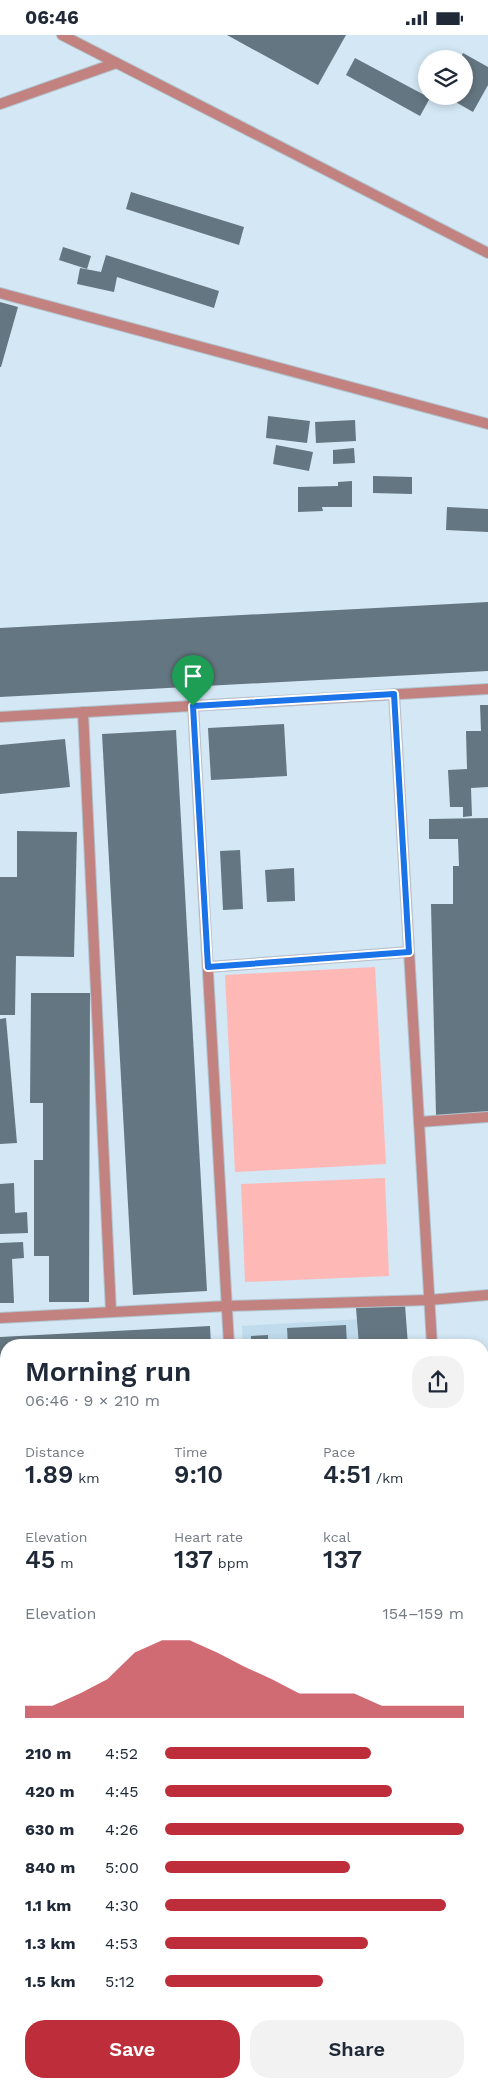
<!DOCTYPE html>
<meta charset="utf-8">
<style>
body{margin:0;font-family:"Work Sans",sans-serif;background:#f2f2f3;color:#1f2937;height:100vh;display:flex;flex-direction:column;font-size:19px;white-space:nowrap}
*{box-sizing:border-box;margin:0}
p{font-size:16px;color:#747a83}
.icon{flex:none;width:28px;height:28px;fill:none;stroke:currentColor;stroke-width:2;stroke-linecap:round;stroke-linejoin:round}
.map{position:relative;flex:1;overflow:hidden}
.sheet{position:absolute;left:0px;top:1304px;width:489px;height:749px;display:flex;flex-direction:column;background:#fff;border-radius:20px 20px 0 0;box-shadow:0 2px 8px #0003}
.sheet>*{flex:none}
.fabs{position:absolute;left:418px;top:15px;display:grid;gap:10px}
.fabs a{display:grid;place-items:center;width:55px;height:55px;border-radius:50%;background:#fff;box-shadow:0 2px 8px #0003;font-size:25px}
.pin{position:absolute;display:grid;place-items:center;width:42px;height:42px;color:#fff;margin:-51px -21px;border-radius:50% 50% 50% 0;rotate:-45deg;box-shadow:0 0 5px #0007}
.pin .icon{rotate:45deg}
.round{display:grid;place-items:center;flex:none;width:52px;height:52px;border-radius:20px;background:#f2f2f3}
.overview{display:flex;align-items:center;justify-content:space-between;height:85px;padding:0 25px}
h1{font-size:28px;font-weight:600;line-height:38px}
.figures{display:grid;grid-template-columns:repeat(3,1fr);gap:8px;height:85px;padding:5px 25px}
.figures div{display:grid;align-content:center}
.figures b{font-size:25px;font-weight:600}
.figures small{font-size:14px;font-weight:400}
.figures p{font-size:14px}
.chart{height:140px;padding:10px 25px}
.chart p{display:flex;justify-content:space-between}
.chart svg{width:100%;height:90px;margin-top:5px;fill:#bd2d3a;opacity:.7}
.action{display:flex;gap:10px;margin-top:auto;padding:10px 25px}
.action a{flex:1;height:58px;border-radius:20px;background:#bd2d3a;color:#fff;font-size:20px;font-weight:600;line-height:58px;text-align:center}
.action a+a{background:#f2f2f3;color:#1f2937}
ul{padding:0 25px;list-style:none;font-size:16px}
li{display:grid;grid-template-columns:80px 60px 1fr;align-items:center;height:38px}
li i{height:12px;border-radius:6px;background:#bd2d3a}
.status{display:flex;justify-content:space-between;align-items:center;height:35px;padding:0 25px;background:#fff;direction:ltr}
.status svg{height:14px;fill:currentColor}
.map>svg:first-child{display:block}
</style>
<div class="status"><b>06:46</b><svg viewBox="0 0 49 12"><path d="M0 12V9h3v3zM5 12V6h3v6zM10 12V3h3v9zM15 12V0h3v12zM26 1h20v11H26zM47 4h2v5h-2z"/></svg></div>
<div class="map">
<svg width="488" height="2052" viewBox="0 0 488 2052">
<rect width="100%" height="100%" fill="#d3e7f4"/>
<polygon fill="#c0dbeb" points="399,1282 400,1310 243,1310 242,1291"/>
<g fill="#feb9b7">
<polygon points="375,932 386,1129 235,1137 225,940"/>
<polygon points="385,1143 389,1241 245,1247 241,1149"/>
</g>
<g fill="#647681">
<polygon points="227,0 346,0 318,50"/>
<polygon points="463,18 488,32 488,50 473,77 445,61 464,61 464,24 460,24"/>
<polygon points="355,23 430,63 420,81 346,40"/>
<polygon points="131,157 244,192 239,210 126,174"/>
<polygon points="63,212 91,221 87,234 59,225"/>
<polygon points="106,220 219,256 214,273 117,242 114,257 77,249 80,233 101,237"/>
<polygon points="0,267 18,272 1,332 0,332"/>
<polygon points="268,381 310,386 307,408 266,403"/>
<polygon points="355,385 356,406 316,408 315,387"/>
<polygon points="276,410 313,417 309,436 273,429"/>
<polygon points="354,413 355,428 333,429 333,415"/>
<polygon points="373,441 412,442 412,459 373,458"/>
<polygon points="352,446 352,472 322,472 323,476 298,477 298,452 338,451 338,447"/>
<polygon points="447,472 488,474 488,497 446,495"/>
<polygon points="488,567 488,636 0,662 0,593"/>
<polygon points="480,670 488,670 488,752 471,753 472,781 463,782 463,772 450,772 448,735 467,734 466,696 481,696"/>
<polygon points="284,689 287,741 211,745 208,693"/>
<polygon points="176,695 207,1256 133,1260 102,699"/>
<polygon points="65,704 70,752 0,759 0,710"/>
<polygon points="488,783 488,1079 436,1080 431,869 453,869 453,831 459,831 458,804 429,804 429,784"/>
<polygon points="17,796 77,797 74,922 16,921 15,980 0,980 0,842 17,842"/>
<polygon points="240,815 243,874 223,875 220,816"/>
<polygon points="294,833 295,866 267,867 265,835"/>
<polygon points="31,958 90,958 89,1267 49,1267 49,1221 34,1221 34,1125 43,1125 43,1068 30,1068"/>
<polygon points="6,983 17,1108 0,1109 0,984"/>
<polygon points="14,1148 15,1178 27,1177 28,1198 0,1199 0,1149"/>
<polygon points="23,1207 24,1223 12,1224 14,1268 0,1268 0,1208"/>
<polygon points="405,1270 408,1310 359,1310 356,1273"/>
<polygon points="346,1290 347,1310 288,1310 287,1293"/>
<polygon points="210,1291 211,1310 6,1310 6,1436 0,1437 0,1302"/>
<polygon points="268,1300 268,1310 251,1310 251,1301"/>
<rect x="482" y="1502" width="6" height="272"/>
<polygon points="0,1559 6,1559 6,1830 0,1831"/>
<rect x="482" y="1833" width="6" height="122"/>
<polygon points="482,1998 488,1998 488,2052 325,2052 325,2046 482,2046"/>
<rect x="162" y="2046" width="130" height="6"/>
</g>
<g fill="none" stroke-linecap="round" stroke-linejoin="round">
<g stroke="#b2c3cf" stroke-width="12">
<g id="minor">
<polyline points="62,0 488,218"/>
<polyline points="0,69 116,28"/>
<polyline points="0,258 488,389"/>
<polyline points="394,659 432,1310"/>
<polyline points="193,671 229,1310"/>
<polyline points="83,677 111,1277"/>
<polyline points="0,682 488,654"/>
<polyline points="208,932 409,917"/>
<polyline points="419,1087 488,1082"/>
<polyline points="0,1283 227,1271 429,1265 488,1260"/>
<polyline points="482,1437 488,1437"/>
<polyline points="0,1457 6,1457"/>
<polyline points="482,1815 488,1814"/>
<polyline points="0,1838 6,1838"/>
<polyline points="482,1982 488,1982"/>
<polyline points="152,2046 153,2052"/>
<polyline points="313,2046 313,2052"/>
</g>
</g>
<use href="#minor" stroke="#c2827f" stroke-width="10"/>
</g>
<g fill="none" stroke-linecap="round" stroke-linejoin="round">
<g stroke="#fff" stroke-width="10">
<polygon id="route" points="394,659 409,917 208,932 193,671"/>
</g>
<use href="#route" stroke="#1a73e8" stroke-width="6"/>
</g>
</svg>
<div class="fabs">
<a><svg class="icon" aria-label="layers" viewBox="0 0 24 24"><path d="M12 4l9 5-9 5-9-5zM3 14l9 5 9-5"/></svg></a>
</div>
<div class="pin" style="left:193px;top:671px;background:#1e9e55"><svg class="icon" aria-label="arrive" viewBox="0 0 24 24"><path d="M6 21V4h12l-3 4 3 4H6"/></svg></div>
<section class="sheet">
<div class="overview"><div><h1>Morning run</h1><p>06:46 · 9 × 210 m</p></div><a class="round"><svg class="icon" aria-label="share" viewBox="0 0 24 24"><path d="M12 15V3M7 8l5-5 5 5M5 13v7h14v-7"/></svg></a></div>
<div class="figures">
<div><p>Distance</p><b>1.89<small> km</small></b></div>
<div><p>Time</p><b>9:10</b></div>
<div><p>Pace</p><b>4:51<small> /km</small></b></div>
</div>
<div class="figures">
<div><p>Elevation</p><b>45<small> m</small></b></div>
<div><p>Heart rate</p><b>137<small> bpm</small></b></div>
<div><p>kcal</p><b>137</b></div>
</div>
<div class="chart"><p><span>Elevation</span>154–159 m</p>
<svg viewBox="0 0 160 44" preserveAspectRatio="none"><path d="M0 44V38L10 38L20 32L30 25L40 12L50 6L60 6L70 12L80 19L90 25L100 32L110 32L120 32L130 38L140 38L150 38L160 38V44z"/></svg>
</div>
<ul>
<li><b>210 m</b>4:52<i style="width:69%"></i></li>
<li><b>420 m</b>4:45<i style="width:76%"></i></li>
<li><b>630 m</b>4:26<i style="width:100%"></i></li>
<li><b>840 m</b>5:00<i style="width:62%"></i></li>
<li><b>1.1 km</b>4:30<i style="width:94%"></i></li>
<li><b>1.3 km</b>4:53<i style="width:68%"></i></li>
<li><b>1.5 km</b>5:12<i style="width:53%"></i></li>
</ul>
<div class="action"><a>Save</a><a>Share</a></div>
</section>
</div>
